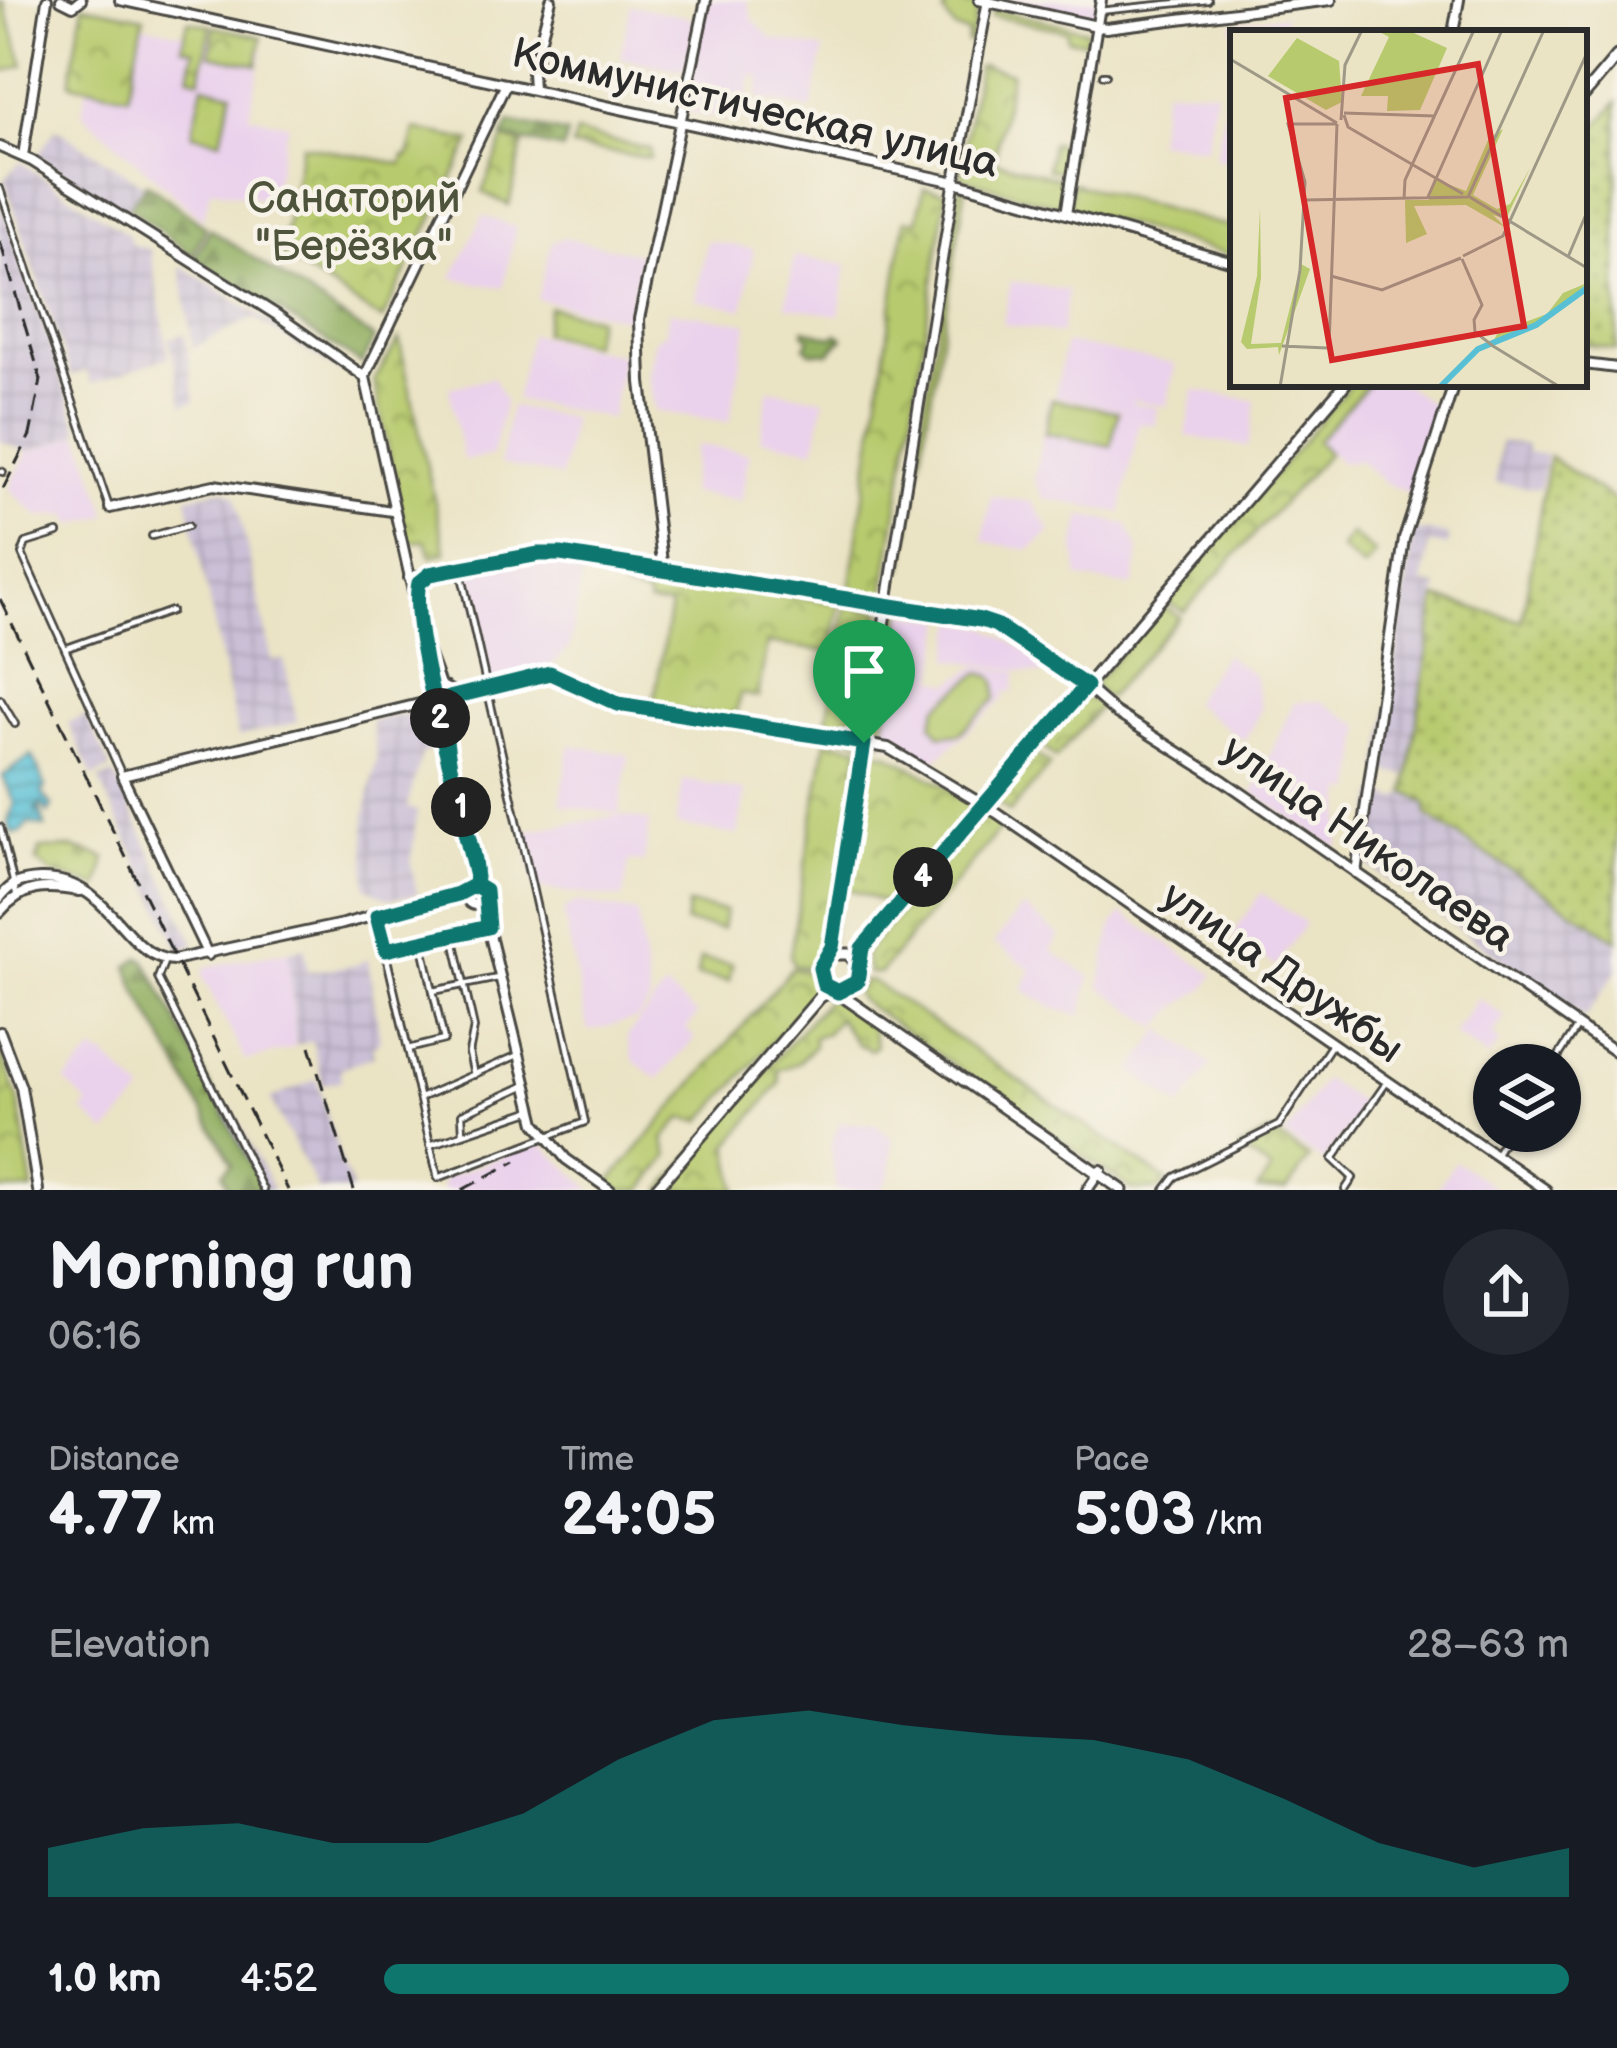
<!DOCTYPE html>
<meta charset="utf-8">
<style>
body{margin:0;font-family:"Balsamiq Sans",sans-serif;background:#242831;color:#f1f3f6;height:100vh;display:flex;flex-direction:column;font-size:45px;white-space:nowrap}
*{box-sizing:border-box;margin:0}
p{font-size:39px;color:#9ea1a6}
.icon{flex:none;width:66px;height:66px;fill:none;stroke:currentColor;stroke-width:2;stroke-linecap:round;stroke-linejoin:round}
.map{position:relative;height:1190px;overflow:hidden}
.sheet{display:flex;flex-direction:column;background:#171b24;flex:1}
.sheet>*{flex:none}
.tools{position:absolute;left:1473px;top:1044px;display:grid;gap:24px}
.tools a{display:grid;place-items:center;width:108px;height:108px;border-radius:50%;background:#171b24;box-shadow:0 3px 9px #0004;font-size:60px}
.pin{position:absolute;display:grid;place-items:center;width:102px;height:102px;color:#fff;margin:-123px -51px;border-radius:50% 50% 50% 0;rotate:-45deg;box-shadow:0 0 12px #0007}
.pin .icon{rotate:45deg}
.km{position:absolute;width:60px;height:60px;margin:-30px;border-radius:50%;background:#222;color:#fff;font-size:33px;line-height:60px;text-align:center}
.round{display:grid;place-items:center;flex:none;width:126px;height:126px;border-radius:63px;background:#242831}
.head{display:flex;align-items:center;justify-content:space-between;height:204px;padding:0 48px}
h1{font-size:66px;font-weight:700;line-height:90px}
.figures{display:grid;grid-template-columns:repeat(3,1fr);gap:18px;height:204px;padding:12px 48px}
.figures div{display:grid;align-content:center}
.figures b{font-size:60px;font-weight:700}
.figures small{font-size:33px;font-weight:400}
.figures p{font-size:33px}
.chart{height:336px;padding:24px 48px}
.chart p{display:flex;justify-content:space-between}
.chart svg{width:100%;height:216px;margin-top:12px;fill:#0f766e;opacity:.7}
ul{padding:0 48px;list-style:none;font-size:39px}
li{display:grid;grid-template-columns:192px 144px 1fr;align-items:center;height:90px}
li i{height:30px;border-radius:15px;background:#0f766e}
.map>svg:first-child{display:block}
</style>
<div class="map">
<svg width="1617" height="1190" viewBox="0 0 1617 1190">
<defs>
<pattern id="industrial-grid" width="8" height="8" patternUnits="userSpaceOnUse" patternTransform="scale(3)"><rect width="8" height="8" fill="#cabfd6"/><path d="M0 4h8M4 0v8" fill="none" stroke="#aea4b8"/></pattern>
<pattern id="forest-firs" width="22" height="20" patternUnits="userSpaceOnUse" patternTransform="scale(3)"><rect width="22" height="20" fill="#91ae60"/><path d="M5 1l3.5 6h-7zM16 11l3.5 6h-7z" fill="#778e4f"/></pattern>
<pattern id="cemetery-stones" width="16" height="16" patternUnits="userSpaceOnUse" patternTransform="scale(3)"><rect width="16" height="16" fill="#b7ca6d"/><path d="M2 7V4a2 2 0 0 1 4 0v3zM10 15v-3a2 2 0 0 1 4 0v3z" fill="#95a45a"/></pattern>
<pattern id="park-crowns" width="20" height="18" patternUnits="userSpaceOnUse" patternTransform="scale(3)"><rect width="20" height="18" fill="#b7ca6d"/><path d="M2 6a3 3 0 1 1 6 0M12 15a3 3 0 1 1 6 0" fill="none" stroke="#95a45a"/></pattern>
<pattern id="garden-dots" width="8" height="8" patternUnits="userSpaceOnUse" patternTransform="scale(3)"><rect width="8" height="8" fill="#b7ca6d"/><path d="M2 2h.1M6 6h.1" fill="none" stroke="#95a45a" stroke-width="1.8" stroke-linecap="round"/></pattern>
<pattern id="water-rules" width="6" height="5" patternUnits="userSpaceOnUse" patternTransform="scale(3)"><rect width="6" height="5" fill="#58c0d5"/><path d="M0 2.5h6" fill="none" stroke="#499cad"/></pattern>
</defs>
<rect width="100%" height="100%" fill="#f7f3e8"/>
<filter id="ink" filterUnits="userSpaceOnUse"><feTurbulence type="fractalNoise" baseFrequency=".00833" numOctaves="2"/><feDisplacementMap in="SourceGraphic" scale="24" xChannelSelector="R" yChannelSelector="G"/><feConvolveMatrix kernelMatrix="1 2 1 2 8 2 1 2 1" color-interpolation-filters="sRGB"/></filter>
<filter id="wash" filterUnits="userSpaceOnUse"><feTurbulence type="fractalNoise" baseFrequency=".004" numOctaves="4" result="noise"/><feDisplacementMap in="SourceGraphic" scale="48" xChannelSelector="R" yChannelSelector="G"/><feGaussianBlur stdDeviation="2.7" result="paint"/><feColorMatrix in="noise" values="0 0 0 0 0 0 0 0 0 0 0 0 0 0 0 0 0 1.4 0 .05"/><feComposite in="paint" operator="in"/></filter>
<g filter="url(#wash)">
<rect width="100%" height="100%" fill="#eae3c4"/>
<g fill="#ead1ec">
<polygon points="707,0 747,0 753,20 770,38 824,50 811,110 757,98 761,78 753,75 746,101 734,100 730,121 683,111"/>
<polygon points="995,0 1100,0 1097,12 1088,20"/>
<polygon points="631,5 692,18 695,23 686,71 620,58"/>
<polygon points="1284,15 1286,33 1233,33 1232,23"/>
<polygon points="100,16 263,50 249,115 288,124 271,201 211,189 203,220 82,113"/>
<polygon points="1164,89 1216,90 1206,148 1156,141"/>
<polygon points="1227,90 1233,91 1233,161 1215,158"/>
<polygon points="483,216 516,227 503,288 452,278"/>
<polygon points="564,238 641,254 628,319 537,299 552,242"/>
<polygon points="707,241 754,249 743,309 696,300"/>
<polygon points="794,256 847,265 839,315 786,306"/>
<polygon points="1011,281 1068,291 1061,334 1003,324"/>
<polygon points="669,311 748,323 729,422 655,411 648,375 655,339 665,333"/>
<polygon points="530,334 622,355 611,418 515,400"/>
<polygon points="1065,343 1175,364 1167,406 1133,400 1133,404 1158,408 1155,425 1139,423 1121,513 1044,498 1034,480 1049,397 1132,412 1055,396"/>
<polygon points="493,377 505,402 492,456 463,460 449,388"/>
<polygon points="1368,384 1404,384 1440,411 1410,493 1383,482 1359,460 1341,463 1317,440"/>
<polygon points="769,389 824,399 815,449 760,439"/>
<polygon points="1194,390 1256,401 1248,447 1186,436"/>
<polygon points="510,406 572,418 561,477 500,464"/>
<polygon points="80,434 108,515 73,525 68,515 38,516 9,488 27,453"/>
<polygon points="696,445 749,453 741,501 689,493"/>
<polygon points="991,496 1032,502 1051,531 1030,550 983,541"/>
<polygon points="1082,515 1127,524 1139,551 1133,587 1079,578 1075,548"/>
<polygon points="551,557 584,564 569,649 550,667 490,682 467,572"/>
<polygon points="903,613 945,620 936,678 949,684 978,666 1017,672 1013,692 1006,691 1004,699 929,766 895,744 882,742"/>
<polygon points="956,621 988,628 1035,657 1046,670 1039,674 950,659"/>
<polygon points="1224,654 1254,675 1261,709 1244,741 1192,702"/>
<polygon points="1321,701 1362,726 1355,791 1345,791 1338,849 1253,793 1294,702"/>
<polygon points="570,745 629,755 619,814 560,805"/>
<polygon points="683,780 745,791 738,835 676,825"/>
<polygon points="622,815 650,821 644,862 629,861 623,899 535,888 525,831"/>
<polygon points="1261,893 1305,923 1276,966 1232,936"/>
<polygon points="577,902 637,913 650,1001 637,1019 588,1031 563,910"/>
<polygon points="1023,907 1060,936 1051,951 1090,976 1082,1016 1051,1007 1022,989 1032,970 994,943"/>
<polygon points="1122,913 1214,975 1205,988 1178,1006 1159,1028 1100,987 1112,927"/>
<polygon points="289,951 295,1047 246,1061 203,977 204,967"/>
<polygon points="665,988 697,1015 686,1029 695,1038 658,1079 633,1060 627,1036"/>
<polygon points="1478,998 1505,1017 1492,1035 1500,1042 1488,1058 1453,1034"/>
<polygon points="1162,1029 1211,1065 1181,1107 1132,1071"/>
<polygon points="94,1051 100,1056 103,1054 144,1093 107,1133 83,1111 89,1104 65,1082"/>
<polygon points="1324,1079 1364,1105 1324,1162 1285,1136"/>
<polygon points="840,1122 876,1124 893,1139 890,1175 881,1190 836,1190 831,1145"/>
<polygon points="540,1143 593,1190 441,1190 444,1178"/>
<polygon points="1455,1161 1498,1190 1436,1190"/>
</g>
<g fill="url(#industrial-grid)">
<polygon points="56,128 143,184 124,211 38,155"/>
<polygon points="20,162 128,234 131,244 150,249 169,357 91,384 86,371 71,376 4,179"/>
<polygon points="0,200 80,433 27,452 0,441"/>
<polygon points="180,265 344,370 342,373 253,318 193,348"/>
<polygon points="185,334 195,401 183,405 169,338"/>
<polygon points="1500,441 1527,445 1527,452 1546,455 1540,489 1495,483"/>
<polygon points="223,489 236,497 272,661 284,660 297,722 238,737 187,497"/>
<polygon points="1414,530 1449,535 1448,546 1429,544 1423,584 1438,587 1410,776 1379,771"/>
<polygon points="432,708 439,746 422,754 407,807 417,811 411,865 417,894 390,899 366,887 365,815 377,758 371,721"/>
<polygon points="86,715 111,769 93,777 68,723"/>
<polygon points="114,774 195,944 180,950 99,780"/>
<polygon points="1376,792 1397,799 1407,793 1427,806 1426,817 1617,941 1617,970 1585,1018 1365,863"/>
<polygon points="305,947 308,971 356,965 368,959 380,1040 372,1047 374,1056 341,1068 341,1080 323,1085 312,1041 296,1045 289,951"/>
<polygon points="317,1079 342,1166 353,1190 318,1190 270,1099"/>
<polygon points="231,1106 273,1190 261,1190 219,1111"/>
</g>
<g fill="#b7ca6d" stroke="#717a4c" stroke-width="3">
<polygon points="947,0 978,7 971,43 967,42 968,33 956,30 944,13"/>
<polygon points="3,1 24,65 0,73 0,2"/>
<polygon points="994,9 1086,30 1087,42 1067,39 1067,31 992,16"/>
<polygon points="203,85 232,92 221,140 192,134"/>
<polygon points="1051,143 1072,147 1065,173 1047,169"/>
<polygon points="965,152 1067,181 1065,208 961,178"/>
<polygon points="1072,183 1233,228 1233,256 1069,208"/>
<polygon points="966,186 903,569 899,568 959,189"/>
<polygon points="549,307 597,318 591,344 543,333"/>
<polygon points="1052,399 1118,412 1111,446 1045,433"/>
<polygon points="1351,534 1375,553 1364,568 1340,549"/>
<polygon points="889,608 903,610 882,742 868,740"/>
<polygon points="979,673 991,676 996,681 996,699 959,734 940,735 932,724 937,707"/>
<polygon points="688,905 725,911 722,929 685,923"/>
<polygon points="700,959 732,964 729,981 697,976"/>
</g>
<g fill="url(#forest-firs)" stroke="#5e6c46" stroke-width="3">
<polygon points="510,122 567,134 563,150 503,137"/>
<polygon points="146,183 206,227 192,255 129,207"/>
<polygon points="210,229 374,338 362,364 195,258"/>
<polygon points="804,329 832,337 837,334 843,338 830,353 811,352 805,346 810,338 804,334"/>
<polygon points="140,957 146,961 263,1190 229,1190 222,1173 232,1164 137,991 128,966"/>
</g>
<polygon fill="url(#cemetery-stones)" stroke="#717a4c" stroke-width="3" points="73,848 106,858 99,887 52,874 36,861 40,849"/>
<g fill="url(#park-crowns)" stroke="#717a4c" stroke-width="3">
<polygon points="83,5 144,17 128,95 70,83"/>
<polygon points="188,21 211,26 200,79 189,76 194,50 182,47"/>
<polygon points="215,27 262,37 257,65 210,55"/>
<polygon points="982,65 1011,73 995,156 968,148 965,143 978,67"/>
<polygon points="415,129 471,141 382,320 281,255 302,145 402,164 404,156 409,156"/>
<polygon points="576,133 650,149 650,158 572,147"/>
<polygon points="504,139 523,144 509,205 482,192"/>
<polygon points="924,188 947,192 884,594 850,589 905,220 917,221"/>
<polygon points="399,339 446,553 431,556 426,541 407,542 374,381"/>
<polygon points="1351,384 1368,384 1317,441 1328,453 1184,612 1167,602"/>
<polygon points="626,572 840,603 831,652 767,643 758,697 740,694 735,719 653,707 670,606 649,604 647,596 623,589"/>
<polygon points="1161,605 1180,617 1107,698 1093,685"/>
<polygon points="846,606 881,611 861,739 825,733"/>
<polygon points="1083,697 1102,704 1056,758 1041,745"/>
<polygon points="826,741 860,746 828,951 817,969 794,965 790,955"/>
<polygon points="870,750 888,754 976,803 887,904 846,888"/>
<polygon points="1034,753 1050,765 1010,812 994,800"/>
<polygon points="988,810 1005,823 880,973 869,973 864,956 869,948"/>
<polygon points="792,968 815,974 817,980 813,996 702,1121 682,1118 664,1139 669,1156 642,1190 617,1190 608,1184"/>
<polygon points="872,981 1166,1180 1159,1190 1132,1190 860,1000 856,993 861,982"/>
<polygon points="831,995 869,1018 876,1046 871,1050 857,1044 838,1018 826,1033 814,1037 814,1046 798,1063 778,1070 780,1083 729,1145 737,1190 662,1190"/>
<polygon points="0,1046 19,1103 33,1190 0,1190"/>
<polygon points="1271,1132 1309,1158 1287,1190 1257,1190 1271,1170 1240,1148"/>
</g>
<g fill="url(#garden-dots)" stroke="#717a4c" stroke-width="3">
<polygon points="1617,102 1617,350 1584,344 1584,141"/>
<polygon points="1549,457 1617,502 1617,940 1427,815 1427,804 1406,792 1436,598 1522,621"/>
</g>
<polygon fill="url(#water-rules)" stroke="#427680" stroke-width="3" points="32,755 46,787 42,793 52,806 48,813 42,805 35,808 36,812 40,809 45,827 28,823 21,833 12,834 8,823 14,803 3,776"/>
</g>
<g filter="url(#ink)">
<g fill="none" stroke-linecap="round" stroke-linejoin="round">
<g stroke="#484742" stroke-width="10">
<g id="street">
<polyline points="1099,11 1208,0"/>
<polyline points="1103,75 1106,75"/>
<polyline points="0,189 109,507"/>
<polyline points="0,471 3,472"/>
<polyline points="58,533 26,543 22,554 122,775"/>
<polyline points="152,536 188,526"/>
<polyline points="67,648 171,611"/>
<polyline points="0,699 15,724"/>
<polyline points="0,827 16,893"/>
<polyline points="377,916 438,1178 585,1122 461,572"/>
<polyline points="453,935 474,1028 469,1053 474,1075"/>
<polyline points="388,949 488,927"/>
<polyline points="165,960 158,978 263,1190"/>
<polyline points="433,991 498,978"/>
<polyline points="408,1049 444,1040 422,942"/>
<polyline points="1553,1065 1578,1026"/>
<polyline points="420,1098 518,1055"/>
<polyline points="463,1133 462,1114 524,1086"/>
<polyline points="430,1145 530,1111"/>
<polyline points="1495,1155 1510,1131"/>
<polyline points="1165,1190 1175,1177 1279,1125 1332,1044"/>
<polyline points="1345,1190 1353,1178 1333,1159 1387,1082"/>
</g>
</g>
<g stroke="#484742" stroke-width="14">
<g id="secondary">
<polyline points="61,0 73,6 81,0"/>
<polyline points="120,0 955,182 1233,262"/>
<polyline points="979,0 1106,28 1331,0"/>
<polyline points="1453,33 1459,0"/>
<polyline points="533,89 532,72 551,0"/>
<polyline points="0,147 32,161 277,315 365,377 466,828 475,885"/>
<polyline points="23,156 47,0"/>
<polyline points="1066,214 1101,0"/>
<polyline points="1584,364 1617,368"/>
<polyline points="365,376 506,84"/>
<polyline points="110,508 214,485 392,511"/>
<polyline points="663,571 641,382 639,319 706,0"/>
<polyline points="409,578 539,554 561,553 989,622 1076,678 1115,712 1224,781 1617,1053"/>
<polyline points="427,650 440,685 451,691"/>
<polyline points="1356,873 1404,539 1454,384"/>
<circle cx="476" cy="895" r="10"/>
<path d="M0,898C11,883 21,880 40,879C111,877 124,958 173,960L343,924L467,890"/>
<polyline points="485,898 484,911 536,1123 566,1159 610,1190"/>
<path d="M0,912C23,885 45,885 79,891"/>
<polyline points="831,954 953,191 988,0"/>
<polyline points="208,955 122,776 548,673 618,704 888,748 997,813 1546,1190"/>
<polyline points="0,1032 21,1087 38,1190"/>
<polyline points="1087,1190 1101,1170"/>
</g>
</g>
<g stroke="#484742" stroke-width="15">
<g id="primary">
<polyline points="1584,95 1617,56"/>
<polyline points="858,963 862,948 1345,384"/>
<polyline points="835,991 1122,1190"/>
<polyline points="655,1190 820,997 832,990 847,991 857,983 860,969 849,954 831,954 820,968 821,979 832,990"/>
</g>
</g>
<use href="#street" stroke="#fff" stroke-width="4.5"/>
<use href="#secondary" stroke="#fff" stroke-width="8"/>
<use href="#primary" stroke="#fff" stroke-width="9"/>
<g stroke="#2b2b2b" stroke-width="3" stroke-dasharray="18 9" stroke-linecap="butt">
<polyline points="0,241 41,380 30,435 0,495"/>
<polyline points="0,599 288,1190"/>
<polyline points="310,1046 354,1190"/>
<polyline points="462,1190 516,1161"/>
</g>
</g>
</g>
<g fill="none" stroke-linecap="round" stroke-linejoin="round" filter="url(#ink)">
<g stroke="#fff" stroke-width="24">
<path id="route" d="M864,743L618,704L550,673L449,698C432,720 469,844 476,877L475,885L458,894L377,916L386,950L488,927L485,891L475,885C478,865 469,841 464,821C452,769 409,627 419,583L430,574L539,554H561L981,620L996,625L1086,686L862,948L857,982L838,992L824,985L820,968L832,947L864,743"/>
</g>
<use href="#route" stroke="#0f766e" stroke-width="15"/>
</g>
<g text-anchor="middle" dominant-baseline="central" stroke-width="9" stroke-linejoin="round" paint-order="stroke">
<g font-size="42" fill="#2b2b2b" stroke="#f7f3e8">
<text transform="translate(755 109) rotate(13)">Коммунистическая улица</text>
<text transform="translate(1368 844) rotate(35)">улица Николаева</text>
<text transform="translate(1282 973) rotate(35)">улица Дружбы</text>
</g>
<g font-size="42" fill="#4e533c" stroke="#f7f3e8">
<text x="354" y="199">Санаторий<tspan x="354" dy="48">"Берёзка"</tspan></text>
</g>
</g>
<g transform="translate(1230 30)">
<rect width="357" height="357" fill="#eae3c4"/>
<path d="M30,178L31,248L21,314L51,313L71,234L80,239L49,325L48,317L17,319L11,312L27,246Z" fill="#b7ca6d"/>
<path d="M273,99L243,165L267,179L280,174L300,138L276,189L263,185L276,198L236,175L184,176L197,204L176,213L175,170H199L204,149L236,161L259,108ZM357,253L323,286L262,314L268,302L317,284L333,263Z" fill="#b7ca6d"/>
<path d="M146,0H177L217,18L190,80L157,81L158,66H131L159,7ZM67,8L109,31L112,72L96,80L38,46Z" fill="#b7ca6d"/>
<path fill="none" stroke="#58c0d5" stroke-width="6" d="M210,357L248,319L306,295L357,258"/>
<path fill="none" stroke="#9e9987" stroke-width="3" d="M0,29L107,93M114,83L204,86M114,85L118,97L233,164M111,90L115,35L132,0M238,166L357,238M238,167L314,0M174,169L175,150L244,0M197,169L272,0M74,170L238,167M233,226L273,206L357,23M338,227L357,182M232,229L252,275L244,290M101,246L152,260L231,228M244,289L245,302L263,316L330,357M52,316L97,318M99,317L107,94M50,357L70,240L75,152L58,94H107"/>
<path fill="#d62828" fill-opacity="0.15" stroke="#d62828" stroke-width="6" d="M248,34L294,296L102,330L56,68Z"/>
<rect width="357" height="357" fill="none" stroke="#2b2b2b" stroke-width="6"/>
</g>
</svg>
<div class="tools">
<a><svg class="icon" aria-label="layers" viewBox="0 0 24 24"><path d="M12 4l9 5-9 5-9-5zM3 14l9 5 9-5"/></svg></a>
</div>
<div class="pin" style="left:864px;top:743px;background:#1e9e55"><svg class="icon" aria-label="arrive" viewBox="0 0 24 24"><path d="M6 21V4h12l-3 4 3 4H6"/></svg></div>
<b class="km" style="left:461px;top:807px">1</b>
<b class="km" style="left:440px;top:718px">2</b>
<b class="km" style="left:923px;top:877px">4</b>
</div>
<section class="sheet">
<div class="head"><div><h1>Morning run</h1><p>06:16</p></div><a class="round"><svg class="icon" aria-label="share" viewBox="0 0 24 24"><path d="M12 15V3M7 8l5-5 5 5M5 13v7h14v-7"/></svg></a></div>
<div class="figures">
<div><p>Distance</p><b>4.77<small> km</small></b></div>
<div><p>Time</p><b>24:05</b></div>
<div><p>Pace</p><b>5:03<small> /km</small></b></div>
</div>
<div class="chart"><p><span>Elevation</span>28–63 m</p>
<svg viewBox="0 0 160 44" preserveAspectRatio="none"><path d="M0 44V34L10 30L20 29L30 33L40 33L50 27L60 16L70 8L80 6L90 9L100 11L110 12L120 16L130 24L140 33L150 38L160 34V44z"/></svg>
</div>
<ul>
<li><b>1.0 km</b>4:52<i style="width:100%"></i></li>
</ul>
</section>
